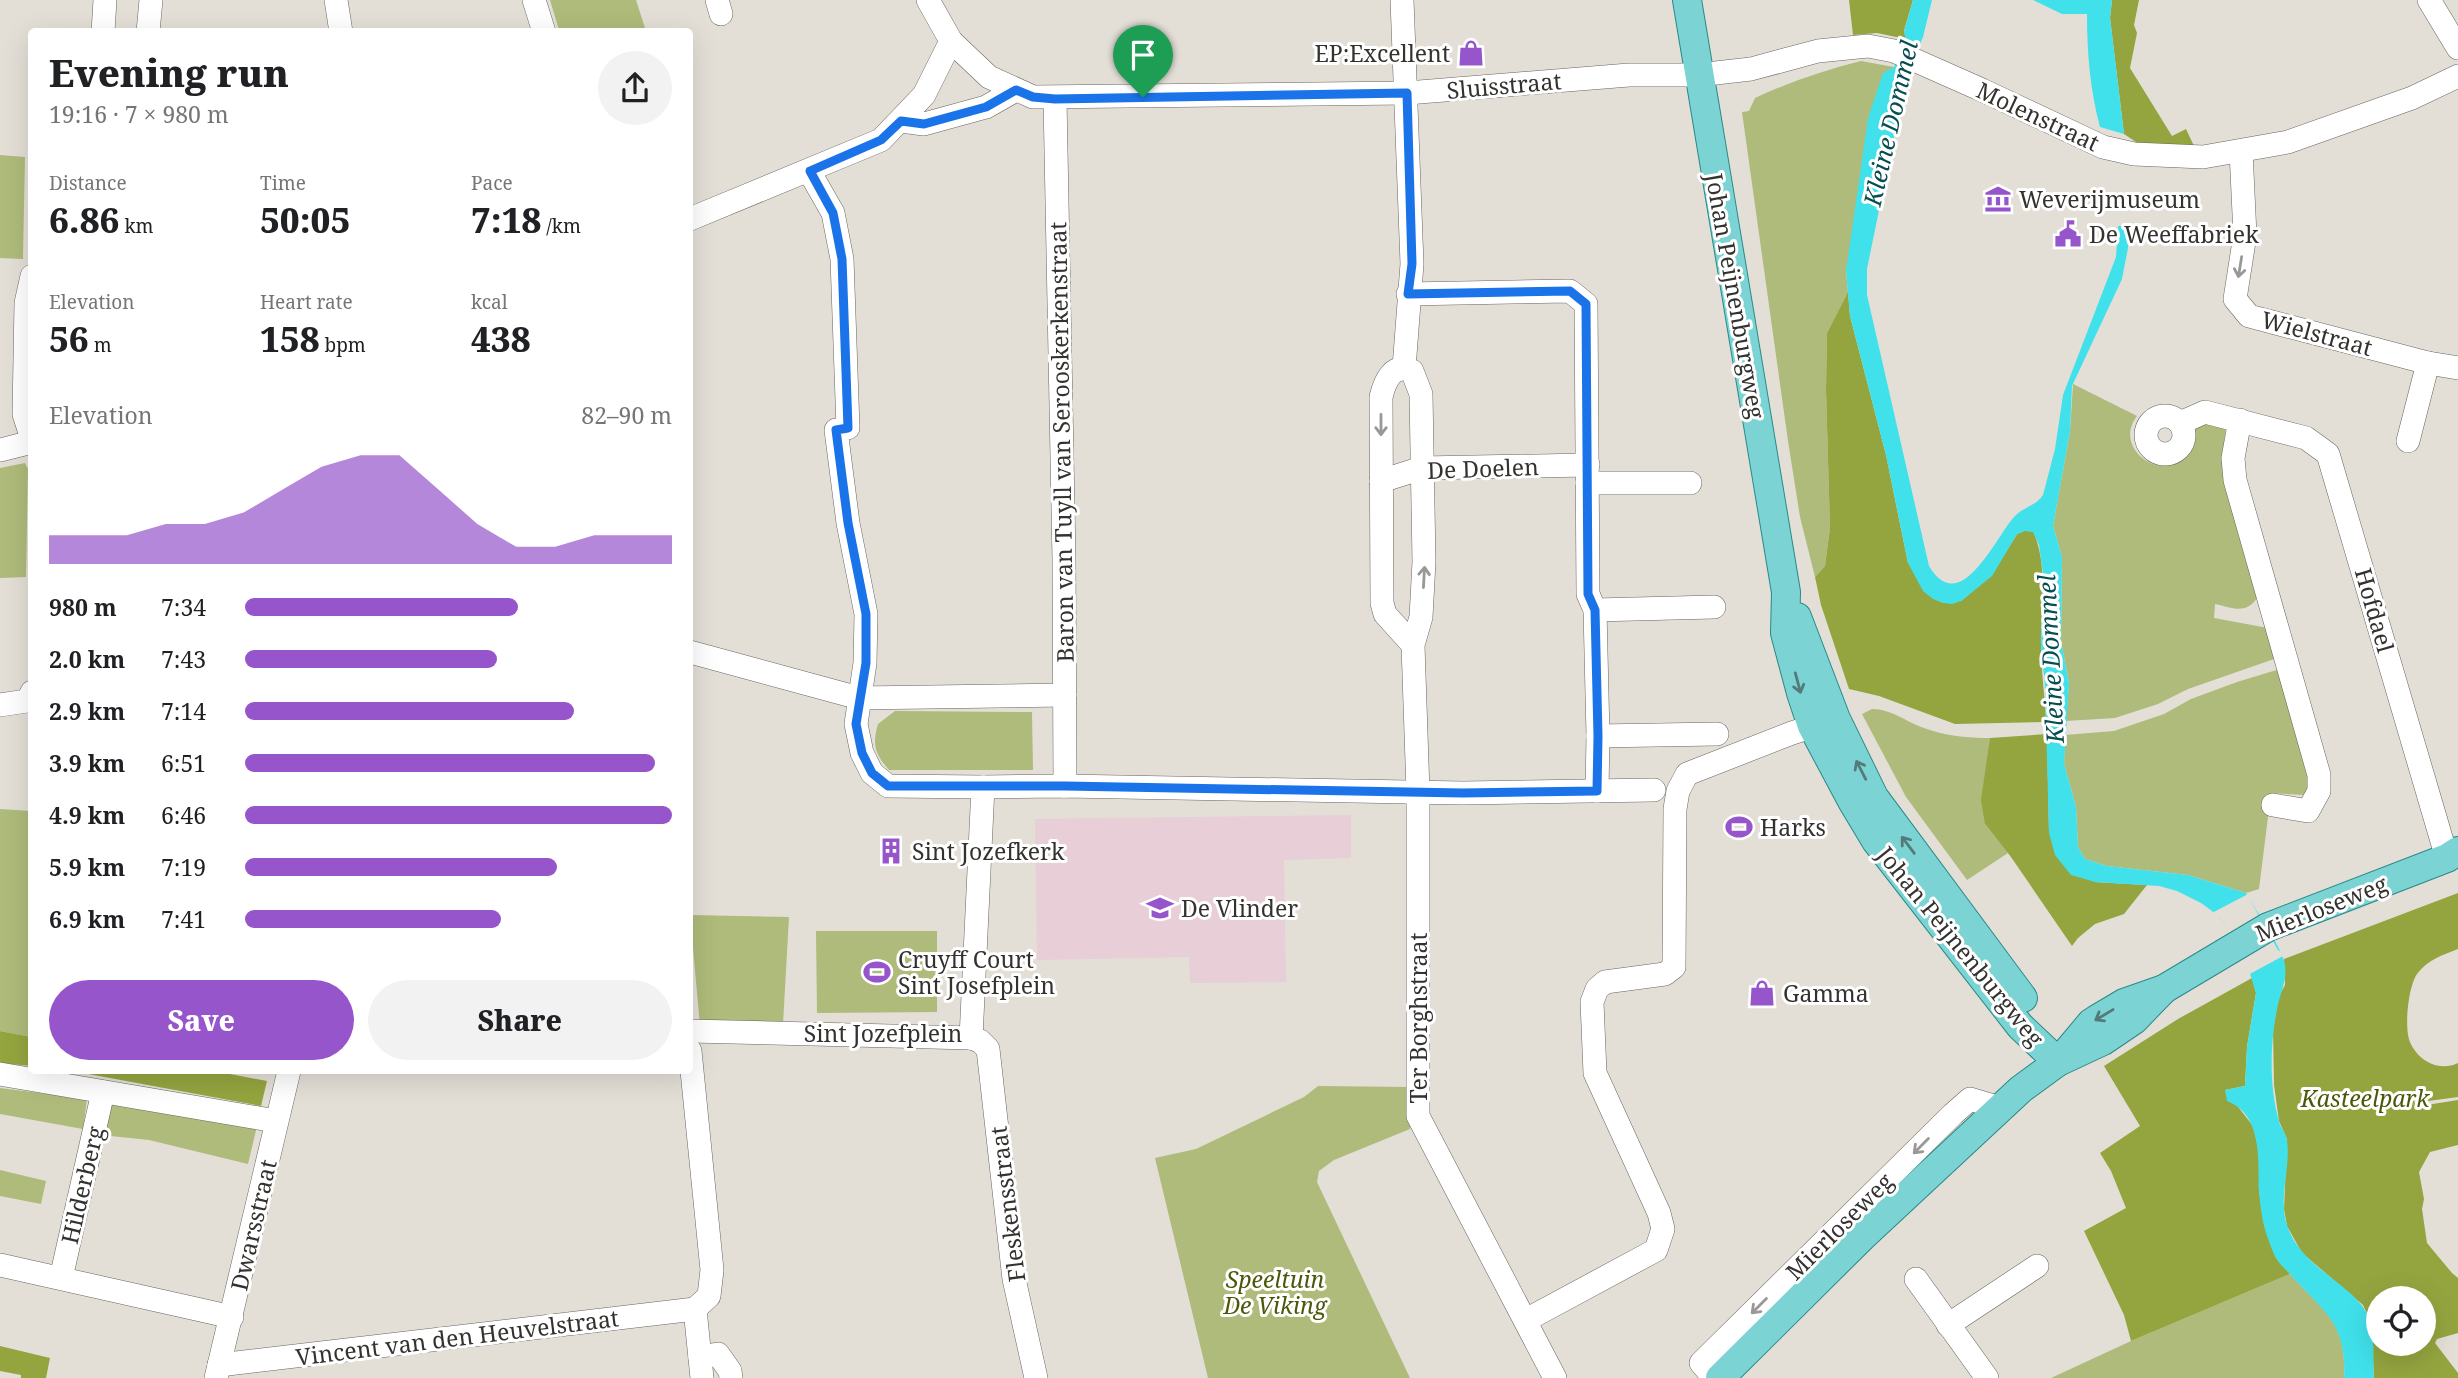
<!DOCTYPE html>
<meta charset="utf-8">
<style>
body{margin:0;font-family:"Noto Serif",serif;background:#f2f2f2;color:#202124;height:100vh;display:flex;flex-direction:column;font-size:26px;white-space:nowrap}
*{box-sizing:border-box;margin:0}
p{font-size:23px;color:#757577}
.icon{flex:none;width:38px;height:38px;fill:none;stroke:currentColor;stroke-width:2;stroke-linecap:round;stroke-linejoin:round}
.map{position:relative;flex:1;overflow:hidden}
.sheet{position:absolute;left:28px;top:28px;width:665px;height:1046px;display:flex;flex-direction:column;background:#fff;border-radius:7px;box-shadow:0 7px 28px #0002}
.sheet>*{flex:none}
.controls{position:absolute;left:2366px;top:1286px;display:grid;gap:14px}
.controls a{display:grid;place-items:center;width:70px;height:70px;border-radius:50%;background:#fff;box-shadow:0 7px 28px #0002;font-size:35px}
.pin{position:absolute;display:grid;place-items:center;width:60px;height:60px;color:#fff;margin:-72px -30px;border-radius:50% 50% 50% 0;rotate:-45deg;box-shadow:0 0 7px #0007}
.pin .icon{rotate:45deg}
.round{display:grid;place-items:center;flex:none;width:74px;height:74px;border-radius:37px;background:#f2f2f2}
.head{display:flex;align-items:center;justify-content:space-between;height:119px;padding:0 21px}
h1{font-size:38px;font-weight:800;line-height:52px}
.figures{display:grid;grid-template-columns:repeat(3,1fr);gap:10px;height:119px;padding:7px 21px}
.figures div{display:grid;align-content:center}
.figures b{font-size:35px;font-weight:800}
.figures small{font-size:19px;font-weight:400}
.figures p{font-size:19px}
.chart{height:196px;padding:14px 21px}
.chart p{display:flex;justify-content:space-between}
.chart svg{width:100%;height:126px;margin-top:7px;fill:#9655cb;opacity:.7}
.action{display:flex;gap:14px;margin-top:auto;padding:14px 21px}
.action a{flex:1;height:80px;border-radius:42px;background:#9655cb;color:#fff;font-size:28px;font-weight:800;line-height:80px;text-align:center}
.action a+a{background:#f2f2f2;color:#202124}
ul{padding:0 21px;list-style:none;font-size:23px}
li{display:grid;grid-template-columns:112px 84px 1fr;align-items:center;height:52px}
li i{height:18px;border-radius:9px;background:#9655cb}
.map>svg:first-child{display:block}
</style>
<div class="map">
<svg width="2458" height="1378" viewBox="0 0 2458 1378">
<rect width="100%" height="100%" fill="#e3dfd7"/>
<polygon fill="#e7ced7" points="1351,815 1351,858 1284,860 1286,982 1190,983 1189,957 1037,960 1035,819"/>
<g fill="#aebb7a">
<polygon points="550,0 636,0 646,31 557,31 559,30"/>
<path d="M1861,61L1894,67L1846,271L1848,292L1827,333L1826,391L1830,528L1825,566L1815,577L1800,517L1788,441L1742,112L1749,111L1755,98C1789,82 1825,70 1861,61Z"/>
<polygon points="0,155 25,157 23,259 0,258"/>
<path d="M2073,384L2137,416C2111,450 2166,485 2184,454C2188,446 2188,435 2191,427L2201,421L2226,425L2223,450L2258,597C2245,615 2234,608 2215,604L2214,618L2268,628L2277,658L2188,689L2158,704L2115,718L2066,721L2069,683L2061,641L2062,557L2053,526L2070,431Z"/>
<polygon points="25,463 28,469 26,577 0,578 0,468"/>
<polygon points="2280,669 2314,783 2304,795 2271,793 2259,889 2246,893 2188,875 2107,866 2085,859 2078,847 2076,807 2064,764 2065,735 2114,731 2164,714 2191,699 2237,682"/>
<path d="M1872,709C1892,709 1906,722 1924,728C1946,736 1967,738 1990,738L1985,824L2008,853L1967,880L1906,797L1862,714Z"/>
<path d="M895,711L1032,712L1033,770H889C875,754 872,745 878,724Z"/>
<polygon points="0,809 31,811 31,1037 0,1031"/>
<polygon points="690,915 789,917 783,1024 700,1026"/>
<polygon points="816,931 937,931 937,1012 817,1013"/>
<polygon points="1318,1086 1410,1087 1410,1129 1334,1160 1319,1171 1317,1182 1410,1378 1208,1378 1155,1158 1196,1149 1304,1097"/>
<polygon points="0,1088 87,1099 83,1129 0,1114"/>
<polygon points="109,1102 258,1122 248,1164 149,1140 101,1135"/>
<polygon points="0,1170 46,1181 41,1204 0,1196"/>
<path d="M2290,1274C2324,1313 2347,1319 2344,1378H2051L2131,1341Z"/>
</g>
<g fill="#94a53f" fill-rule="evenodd">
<polygon points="1849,0 1913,0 1904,31 1906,39 1877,33 1853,35"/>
<polygon points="2112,0 2139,0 2134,25 2137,33 2130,68 2172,136 2186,129 2194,146 2139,144 2124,134 2110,18"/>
<path d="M1848,292L1850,316L1886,455L1908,563L1961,601L1992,575L2017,534L2024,531H2033C2049,567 2040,607 2041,645C2041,671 2045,696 2046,722L1955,724L1879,696L1849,689L1821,605L1815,577L1825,566L1830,528L1826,391L1827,333Z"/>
<polygon points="2047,734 2049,832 2095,882 2147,885 2124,914 2095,924 2078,938 2072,946 2011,857 1985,824 1981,800 1990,738"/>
<path d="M2458,893V949C2443,955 2427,960 2417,974C2408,987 2404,1028 2410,1042C2418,1061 2439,1072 2458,1063V1097L2421,1102L2416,1099L2414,1102L2420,1106L2458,1100V1145L2430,1152L2419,1172L2424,1199L2422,1209L2427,1243L2452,1273L2458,1278V1333L2437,1339L2435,1343L2458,1373V1378H2374L2371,1321L2363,1305L2302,1253L2287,1226L2284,1209L2287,1139L2279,1121L2274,1085L2273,1030L2279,996L2285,985L2284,959ZM2378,1298H2424V1344H2378Z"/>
<polygon points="2252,978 2256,993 2247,1047 2245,1086 2225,1090 2253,1126 2260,1155 2259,1192 2276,1258 2290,1274 2131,1341 2124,1315 2084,1231 2126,1208 2111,1171 2100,1153 2140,1126 2104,1066 2178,1019"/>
<polygon points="0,1031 31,1037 31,1066 0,1063"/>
<polygon points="72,1071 214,1071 267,1081 261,1106"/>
<polygon points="0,1346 50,1358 46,1378 21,1378 21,1375 0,1371"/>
</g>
<g fill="#40e1eb">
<path d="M1913,0H1932L1923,37L1907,74L1909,83L1894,137L1867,269V295L1929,566C1960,618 1994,540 2014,517C2023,507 2036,506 2043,495L2055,449L2063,395L2116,257L2118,226L2129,225L2128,248L2122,279L2072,386L2070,431L2053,526L2062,557L2061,641L2069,683L2064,764L2076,807L2078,847L2085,859L2107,866L2188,875L2246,893C2257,913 2275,937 2283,958C2290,976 2280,992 2277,1009C2270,1043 2269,1087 2279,1121C2280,1127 2286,1133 2287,1140C2291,1168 2278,1198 2287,1225C2301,1270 2358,1285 2370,1320C2375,1334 2373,1362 2374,1378H2344C2347,1321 2323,1312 2290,1274C2286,1269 2279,1264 2276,1258C2272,1251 2269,1241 2266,1233C2262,1220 2260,1204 2259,1191C2258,1160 2263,1115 2227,1101L2225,1090L2245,1086L2247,1047L2256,993L2248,967L2220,917L2201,903L2177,891L2159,886L2095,882L2071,875L2055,855L2049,833L2045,686L2041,646L2043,574L2039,545L2033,532L2024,531L2017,534L1992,576L1961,601L1952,604L1943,603L1933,599L1923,591L1908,563L1886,455L1850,316L1846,271L1868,118L1883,73L1894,67L1906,40L1904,32Z"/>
<path d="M2033,0H2112L2110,18L2124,134L2100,127C2090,90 2087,52 2087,14H2062Z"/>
</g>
<polygon fill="#e3dfd7" points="2250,893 2250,900 2278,950 2285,955 2246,976 2247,967 2220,917 2210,914"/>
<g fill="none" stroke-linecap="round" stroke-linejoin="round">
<g stroke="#68655e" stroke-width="24">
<g id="minor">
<polyline points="336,0 341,32"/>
<polyline points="534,0 544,32"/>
<polyline points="717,0 721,14"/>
<polyline points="928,0 951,41 989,77 1033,97 1407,93 1629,75 1698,75 1751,69 1818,51 1868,46 1894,51 1982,90 2103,147 2134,154 2203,157 2288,142 2412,98 2458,76"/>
<polyline points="1402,0 1412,264 1404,368"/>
<polyline points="2429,0 2458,48"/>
<polyline points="103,32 105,0"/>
<polyline points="148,32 151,0"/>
<polyline points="1055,99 1064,559 1065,786"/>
<polyline points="901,121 924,124 986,107 1016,90"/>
<polyline points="2241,151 2245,235 2235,299 2249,316 2428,363 2458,368"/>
<polyline points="690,219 881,140 924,95 951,41"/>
<polyline points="32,276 26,303 24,414 32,439"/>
<polyline points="1408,294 1570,291 1586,304 1588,594 1595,610 1598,736 1597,791"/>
<circle cx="2165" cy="435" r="19"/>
<polyline points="2240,420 2233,458 2235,480 2319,775 2319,791 2308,811 2273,805"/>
<polyline points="2180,423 2205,412 2306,438 2328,454 2447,858"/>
<polyline points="2408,441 2428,363"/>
<polyline points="0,450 32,442"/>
<polyline points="1381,481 1422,468 1588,465"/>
<polyline points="1587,483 1690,483"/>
<polyline points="1595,610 1714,607"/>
<path d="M1413,645L1385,614L1382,603L1381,397C1385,381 1392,363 1412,371L1421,394L1424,562L1421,617L1413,645L1418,792V1116L1555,1378"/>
<polyline points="690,652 859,698 1065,695"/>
<polyline points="0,705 27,701 32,692"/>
<polyline points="1598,736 1717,734"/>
<polyline points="983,787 1065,786 1463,793 1654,790"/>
<polyline points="690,1031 971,1038 983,787 888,786 872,773 862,753 856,724 865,663 866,614 848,523 836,430 848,428 842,259 833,213 809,171"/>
<polyline points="971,1038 980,1041 988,1049 1014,1279 1036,1378"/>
<polyline points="690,1051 712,1270 709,1296 695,1309 702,1378"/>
<polyline points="0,1074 276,1121"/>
<polyline points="0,1265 232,1317"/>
<polyline points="61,1278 103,1092"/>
<polyline points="1916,1279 1987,1378"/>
<polyline points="1526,1320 1656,1250 1663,1229 1659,1213 1595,1073 1592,1002 1597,989 1605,982 1665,974 1674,967 1675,809 1678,791 1687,774 1792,733 1829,721"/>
<polyline points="1948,1325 2037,1266"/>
<polyline points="700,1357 718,1354 730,1371 731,1378"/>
<polyline points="219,1365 695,1309"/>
<polyline points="216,1378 289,1071"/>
<polyline points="1714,1378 1701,1363 1953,1114 1970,1099 2000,1108"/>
</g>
</g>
<g stroke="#298987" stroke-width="30">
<g id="major">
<polyline points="1687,0 1786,592 1785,633 1801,693 1812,726 1852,801 1876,841 2020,1026 2058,1062"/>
<polyline points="1797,617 1836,719 1874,797 2023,998"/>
<polyline points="2065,1054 2091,1023 2097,1019 2124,1003 2164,989 2268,927 2447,858 2458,851"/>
<polyline points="1720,1378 1862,1237 2021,1089 2058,1062 2103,1041 2134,1020 2164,989"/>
</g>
</g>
<use href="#minor" stroke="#fff" stroke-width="23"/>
<use href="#major" stroke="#7bd4d3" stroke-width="28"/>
</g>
<defs><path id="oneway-shaft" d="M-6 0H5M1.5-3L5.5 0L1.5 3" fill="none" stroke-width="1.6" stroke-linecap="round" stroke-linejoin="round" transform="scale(1.75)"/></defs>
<g stroke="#999897">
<use href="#oneway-shaft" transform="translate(2240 267) rotate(99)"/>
<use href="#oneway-shaft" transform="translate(1381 425) rotate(90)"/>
<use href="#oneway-shaft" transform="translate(1424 577) rotate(-87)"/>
<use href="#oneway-shaft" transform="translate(1921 1146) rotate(135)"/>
<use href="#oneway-shaft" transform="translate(1759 1306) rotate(135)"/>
</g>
<g stroke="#537b79">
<use href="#oneway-shaft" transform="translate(1798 683) rotate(75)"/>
<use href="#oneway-shaft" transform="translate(1861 770) rotate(-117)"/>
<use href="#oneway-shaft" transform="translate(1908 845) rotate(-127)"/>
<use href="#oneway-shaft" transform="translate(2104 1015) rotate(149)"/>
</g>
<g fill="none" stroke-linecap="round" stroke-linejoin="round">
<g stroke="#fff" stroke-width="14">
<polygon id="route" points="1016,90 1033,97 1055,99 1407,93 1412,264 1408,294 1570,291 1586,304 1588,594 1595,610 1598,736 1597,791 1463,793 1065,786 888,786 872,773 862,753 856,724 866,663 866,614 848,523 836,430 848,428 842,259 833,213 810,171 881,140 901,121 924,124 986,107"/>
</g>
<use href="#route" stroke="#1a73e8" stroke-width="9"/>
</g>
<defs>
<g id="shop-bare" transform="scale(2.1)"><path d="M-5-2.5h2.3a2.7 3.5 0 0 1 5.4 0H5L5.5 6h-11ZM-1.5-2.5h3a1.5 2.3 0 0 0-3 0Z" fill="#9655cb" stroke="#fff" stroke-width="2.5" paint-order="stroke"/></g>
<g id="museum-bare" transform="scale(2.1)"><path d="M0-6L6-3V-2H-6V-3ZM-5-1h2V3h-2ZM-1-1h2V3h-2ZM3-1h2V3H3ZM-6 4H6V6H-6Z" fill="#9655cb" stroke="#fff" stroke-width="2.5" paint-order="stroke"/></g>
<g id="civic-bare" transform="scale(2.1)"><path d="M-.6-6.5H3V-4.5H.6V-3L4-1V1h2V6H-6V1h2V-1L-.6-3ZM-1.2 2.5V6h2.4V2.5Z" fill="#9655cb" stroke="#fff" stroke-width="2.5" paint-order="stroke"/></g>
<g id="stadium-bare" transform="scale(2.1)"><path d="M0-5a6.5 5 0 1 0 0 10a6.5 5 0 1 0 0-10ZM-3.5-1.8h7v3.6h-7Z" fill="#9655cb" stroke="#fff" stroke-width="2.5" paint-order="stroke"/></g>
<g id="building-bare" transform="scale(2.1)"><path d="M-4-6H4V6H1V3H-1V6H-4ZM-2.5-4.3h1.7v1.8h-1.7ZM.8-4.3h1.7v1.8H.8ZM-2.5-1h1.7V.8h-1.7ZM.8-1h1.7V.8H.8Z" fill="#9655cb" stroke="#fff" stroke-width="2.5" paint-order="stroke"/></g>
<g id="school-bare" transform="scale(2.1)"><path d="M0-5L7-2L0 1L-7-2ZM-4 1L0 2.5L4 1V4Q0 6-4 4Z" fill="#9655cb" stroke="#fff" stroke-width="2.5" paint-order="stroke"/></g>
</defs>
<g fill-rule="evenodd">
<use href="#shop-bare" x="1471" y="53"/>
<use href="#museum-bare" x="1998" y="199"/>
<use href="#civic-bare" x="2068" y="234"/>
<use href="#stadium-bare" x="1739" y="827"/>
<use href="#building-bare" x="891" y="851"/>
<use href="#school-bare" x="1160" y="908"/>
<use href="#stadium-bare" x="877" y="972"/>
<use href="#shop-bare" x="1762" y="993"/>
</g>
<g text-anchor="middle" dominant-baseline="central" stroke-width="6" stroke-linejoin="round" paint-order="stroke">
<g font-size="23" fill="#33322f" stroke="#fff" text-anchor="start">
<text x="1450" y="53" text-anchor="end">EP:Excellent</text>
<text x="2019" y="199">Weverijmuseum</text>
<text x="2089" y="234">De Weeffabriek</text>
<text x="1760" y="827">Harks</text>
<text x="912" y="851">Sint Jozefkerk</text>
<text x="1181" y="908">De Vlinder</text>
<text x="898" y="959">Cruyff Court<tspan x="898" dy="26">Sint Josefplein</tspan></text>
<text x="1783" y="993">Gamma</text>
</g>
<g font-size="23" fill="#33322f" stroke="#fff">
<text transform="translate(1504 85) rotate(-5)">Sluisstraat</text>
<text transform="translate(2038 116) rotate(25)">Molenstraat</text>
<text transform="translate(1736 296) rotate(80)">Johan Peijnenburgweg</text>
<text transform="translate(2317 333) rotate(15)">Wielstraat</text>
<text transform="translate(1061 442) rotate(-91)">Baron van Tuyll van Serooskerkenstraat</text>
<text transform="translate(1483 468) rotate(-2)">De Doelen</text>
<text transform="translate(2375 610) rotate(74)">Hofdael</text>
<text transform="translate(2321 908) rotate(-22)">Mierloseweg</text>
<text transform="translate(1961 946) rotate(51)">Johan Peijnenburgweg</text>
<text transform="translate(1418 1018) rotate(-90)">Ter Borghstraat</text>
<text x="883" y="1033">Sint Jozefplein</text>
<text transform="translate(82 1185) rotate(-77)">Hilderberg</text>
<text transform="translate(1007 1204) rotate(-97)">Fleskensstraat</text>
<text transform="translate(253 1225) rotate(-77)">Dwarsstraat</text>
<text transform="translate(1839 1226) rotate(-45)">Mierloseweg</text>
<text transform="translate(457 1337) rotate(-7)">Vincent van den Heuvelstraat</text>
</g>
<g font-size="23" font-style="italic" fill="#4c570a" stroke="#fff">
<text x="2365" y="1098">Kasteelpark</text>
<text x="1275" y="1279">Speeltuin<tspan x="1275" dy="26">De Viking</tspan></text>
</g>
<g font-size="24" font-style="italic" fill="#064e52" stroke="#fff">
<text transform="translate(1890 123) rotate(-77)">Kleine Dommel</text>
<text transform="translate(2050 659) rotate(-93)">Kleine Dommel</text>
</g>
</g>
</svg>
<div class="controls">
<a><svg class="icon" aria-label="locate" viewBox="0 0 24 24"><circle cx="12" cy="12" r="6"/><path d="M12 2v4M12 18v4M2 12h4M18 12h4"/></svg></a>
</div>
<div class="pin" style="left:1143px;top:97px;background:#1e9e55"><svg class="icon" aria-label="arrive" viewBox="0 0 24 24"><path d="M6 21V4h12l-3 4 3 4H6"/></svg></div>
<section class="sheet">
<div class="head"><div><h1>Evening run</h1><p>19:16 · 7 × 980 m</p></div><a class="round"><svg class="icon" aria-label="share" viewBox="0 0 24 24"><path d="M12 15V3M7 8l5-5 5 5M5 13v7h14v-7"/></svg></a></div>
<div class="figures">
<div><p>Distance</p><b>6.86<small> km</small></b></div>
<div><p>Time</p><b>50:05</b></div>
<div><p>Pace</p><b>7:18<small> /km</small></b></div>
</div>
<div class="figures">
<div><p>Elevation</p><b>56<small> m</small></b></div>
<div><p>Heart rate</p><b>158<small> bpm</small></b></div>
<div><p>kcal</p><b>438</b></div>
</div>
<div class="chart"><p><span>Elevation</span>82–90 m</p>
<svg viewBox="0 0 160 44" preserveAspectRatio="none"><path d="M0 44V34L10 34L20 34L30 30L40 30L50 26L60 18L70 10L80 6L90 6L100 18L110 30L120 38L130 38L140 34L150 34L160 34V44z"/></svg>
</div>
<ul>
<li><b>980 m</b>7:34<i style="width:64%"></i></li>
<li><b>2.0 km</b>7:43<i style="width:59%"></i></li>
<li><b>2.9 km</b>7:14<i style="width:77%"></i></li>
<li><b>3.9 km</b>6:51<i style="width:96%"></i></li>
<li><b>4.9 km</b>6:46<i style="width:100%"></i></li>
<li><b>5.9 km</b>7:19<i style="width:73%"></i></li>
<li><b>6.9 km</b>7:41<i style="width:60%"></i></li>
</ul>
<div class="action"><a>Save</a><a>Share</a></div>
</section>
</div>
